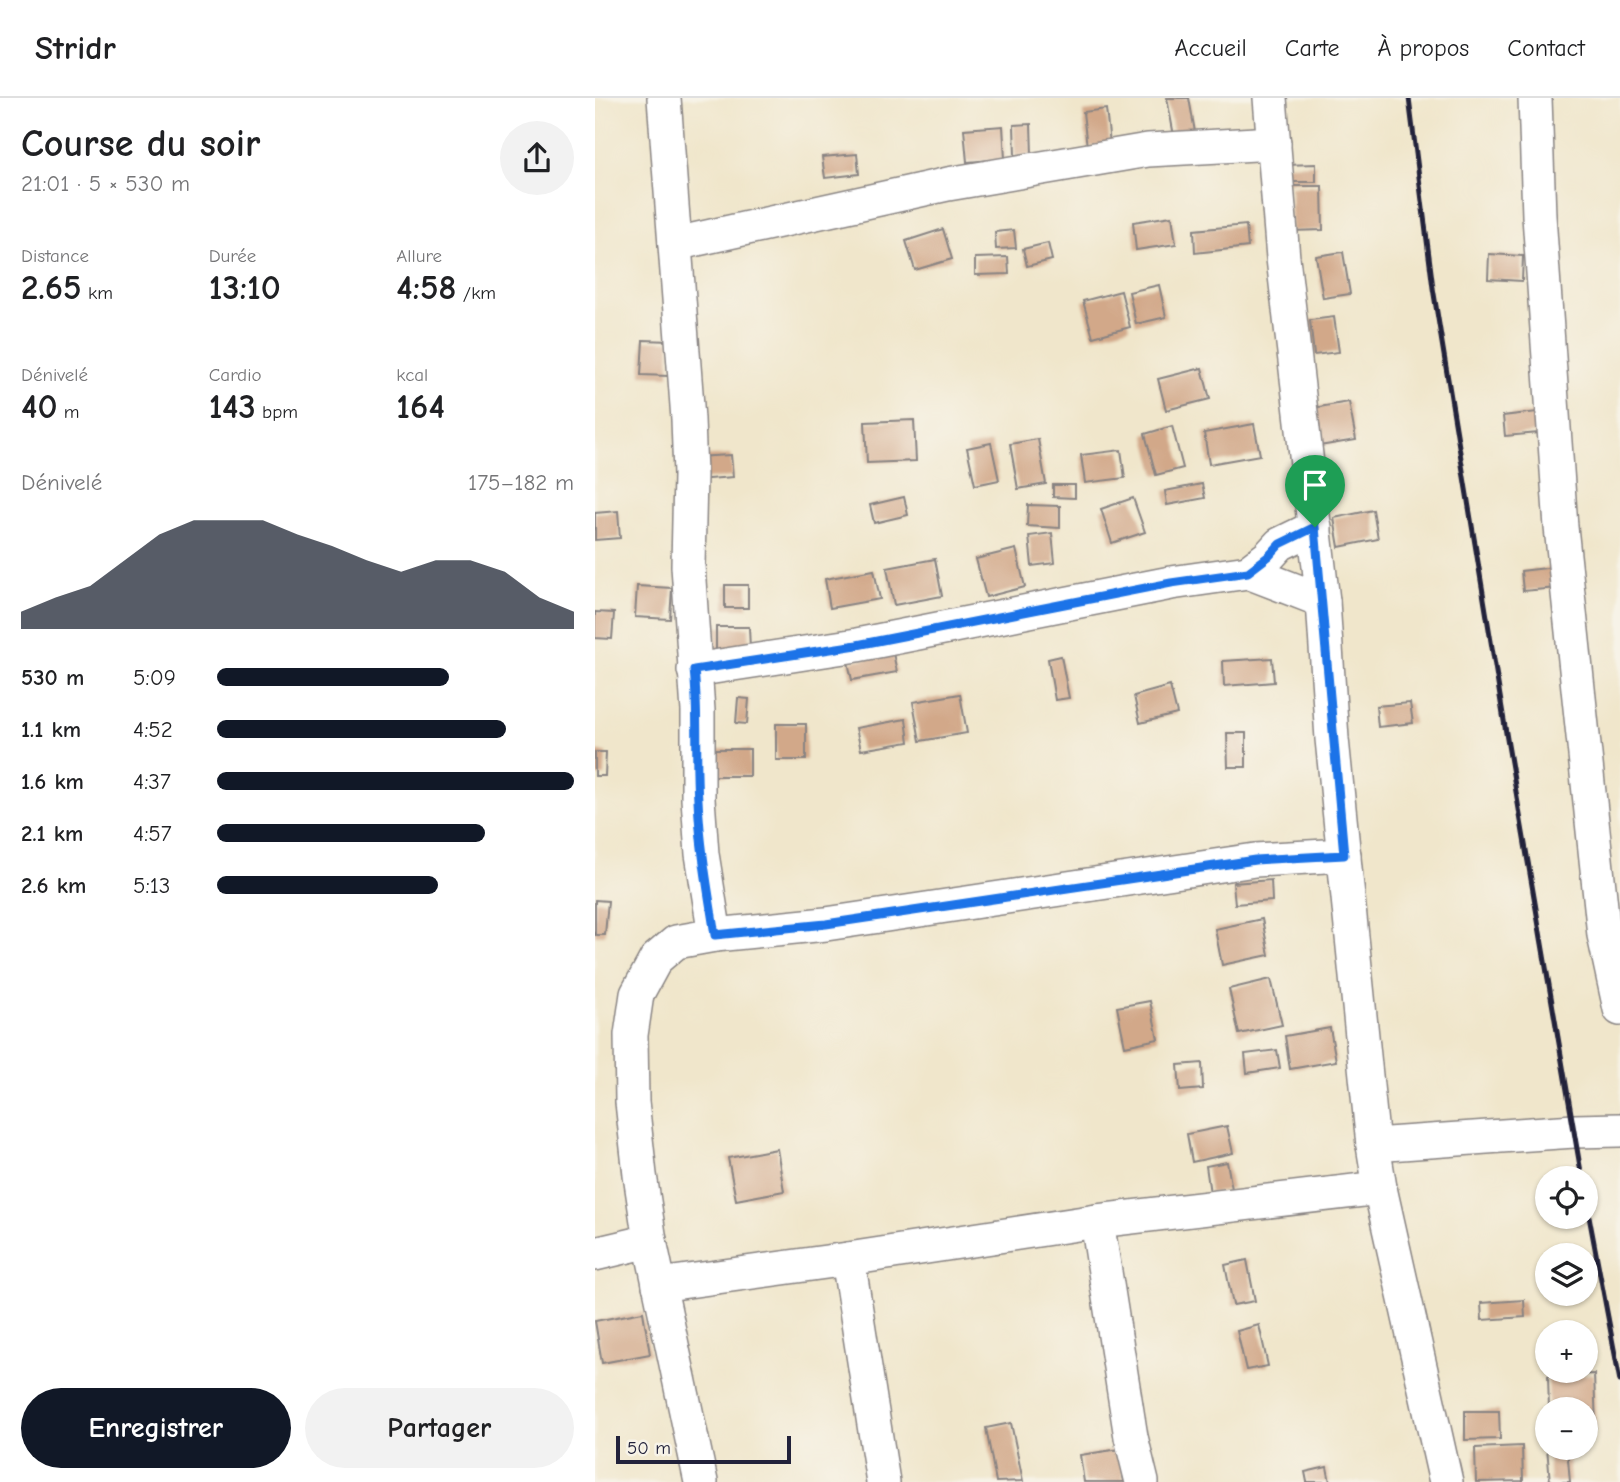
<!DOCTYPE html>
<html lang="fr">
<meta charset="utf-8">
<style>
body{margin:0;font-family:"Comic Neue",sans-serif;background:#f2f2f2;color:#202124;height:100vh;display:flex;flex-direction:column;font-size:26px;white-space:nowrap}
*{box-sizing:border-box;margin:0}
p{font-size:23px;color:#757577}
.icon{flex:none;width:38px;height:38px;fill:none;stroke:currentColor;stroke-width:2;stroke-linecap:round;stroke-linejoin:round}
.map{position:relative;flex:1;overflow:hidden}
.details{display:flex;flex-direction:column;background:#fff;width:595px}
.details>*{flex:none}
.fabs{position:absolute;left:940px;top:1068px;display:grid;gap:14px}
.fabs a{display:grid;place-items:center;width:63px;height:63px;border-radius:50%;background:#fff;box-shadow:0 2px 5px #0004;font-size:35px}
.scale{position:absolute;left:21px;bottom:18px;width:175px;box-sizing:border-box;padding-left:7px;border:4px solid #22223b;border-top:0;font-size:19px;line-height:24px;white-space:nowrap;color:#22223b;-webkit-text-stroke:5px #f7f3e8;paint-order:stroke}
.pin{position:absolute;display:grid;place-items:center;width:60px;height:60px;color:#fff;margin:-72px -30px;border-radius:50% 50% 50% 0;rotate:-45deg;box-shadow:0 0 7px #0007}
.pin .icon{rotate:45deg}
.round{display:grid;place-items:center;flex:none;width:74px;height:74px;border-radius:37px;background:#f2f2f2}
.head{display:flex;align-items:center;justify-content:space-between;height:119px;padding:0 21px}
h1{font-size:38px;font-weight:700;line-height:52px}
.stats{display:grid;grid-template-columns:repeat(3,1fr);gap:10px;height:119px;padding:7px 21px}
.stats div{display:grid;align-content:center}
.stats b{font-size:35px;font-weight:700}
.stats small{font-size:19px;font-weight:400}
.stats p{font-size:19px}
.chart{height:196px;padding:14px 21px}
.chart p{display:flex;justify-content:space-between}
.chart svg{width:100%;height:126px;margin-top:7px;fill:#111827;opacity:.7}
.button{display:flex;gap:14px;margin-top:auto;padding:14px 21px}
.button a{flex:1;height:80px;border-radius:42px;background:#111827;color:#fff;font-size:28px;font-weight:700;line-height:80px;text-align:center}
.button a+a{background:#f2f2f2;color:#202124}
ul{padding:0 21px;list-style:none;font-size:23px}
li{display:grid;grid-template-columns:112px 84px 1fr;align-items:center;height:52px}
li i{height:18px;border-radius:9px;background:#111827}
header{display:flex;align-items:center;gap:42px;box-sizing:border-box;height:98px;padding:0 35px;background:#fff;border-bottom:2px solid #e0e0e0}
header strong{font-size:33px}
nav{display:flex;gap:38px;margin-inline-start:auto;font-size:24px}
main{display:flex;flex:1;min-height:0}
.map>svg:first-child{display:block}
</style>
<header>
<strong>Stridr</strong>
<nav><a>Accueil</a><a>Carte</a><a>À propos</a><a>Contact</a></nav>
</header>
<main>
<section class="details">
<div class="head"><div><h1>Course du soir</h1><p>21:01 · 5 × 530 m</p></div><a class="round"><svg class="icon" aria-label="share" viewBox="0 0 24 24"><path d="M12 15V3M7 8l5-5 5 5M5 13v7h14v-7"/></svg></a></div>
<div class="stats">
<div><p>Distance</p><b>2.65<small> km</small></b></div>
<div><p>Durée</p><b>13:10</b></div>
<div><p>Allure</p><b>4:58<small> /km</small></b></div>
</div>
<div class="stats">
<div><p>Dénivelé</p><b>40<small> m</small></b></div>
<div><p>Cardio</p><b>143<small> bpm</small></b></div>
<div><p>kcal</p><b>164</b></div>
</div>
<div class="chart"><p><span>Dénivelé</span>175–182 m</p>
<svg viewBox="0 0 160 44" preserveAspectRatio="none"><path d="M0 44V38L10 33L20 29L30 20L40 11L50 6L60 6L70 6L80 11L90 15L100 20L110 24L120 20L130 20L140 24L150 33L160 38V44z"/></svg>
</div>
<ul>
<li><b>530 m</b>5:09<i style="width:65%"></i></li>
<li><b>1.1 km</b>4:52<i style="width:81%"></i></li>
<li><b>1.6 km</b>4:37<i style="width:100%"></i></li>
<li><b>2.1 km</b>4:57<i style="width:75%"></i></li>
<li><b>2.6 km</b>5:13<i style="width:62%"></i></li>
</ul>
<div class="button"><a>Enregistrer</a><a>Partager</a></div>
</section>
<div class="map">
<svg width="1025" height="1384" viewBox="0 0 1025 1384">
<rect width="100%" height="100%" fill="#f7f3e8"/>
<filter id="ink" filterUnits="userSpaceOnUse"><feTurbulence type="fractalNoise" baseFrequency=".0143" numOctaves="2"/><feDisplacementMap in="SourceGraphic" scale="14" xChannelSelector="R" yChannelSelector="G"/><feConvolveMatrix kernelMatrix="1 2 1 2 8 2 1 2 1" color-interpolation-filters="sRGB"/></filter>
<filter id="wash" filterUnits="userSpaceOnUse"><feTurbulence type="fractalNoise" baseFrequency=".00686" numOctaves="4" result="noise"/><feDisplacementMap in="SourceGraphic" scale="28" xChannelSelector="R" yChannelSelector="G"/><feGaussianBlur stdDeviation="1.57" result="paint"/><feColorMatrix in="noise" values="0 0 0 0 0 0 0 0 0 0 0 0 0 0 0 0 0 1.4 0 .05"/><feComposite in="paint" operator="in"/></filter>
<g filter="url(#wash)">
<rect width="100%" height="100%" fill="#f0e6cb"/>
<g id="blocks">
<g fill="#d2a889">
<polygon points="572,0 594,0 600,34 579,38"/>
<polygon points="511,11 515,46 492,49 488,14"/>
<polygon points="436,26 437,57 420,58 419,27"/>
<polygon points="408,28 410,61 372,64 369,31"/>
<polygon points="262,56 264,76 230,80 227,59"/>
<polygon points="721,66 721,84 689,84 689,67"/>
<polygon points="696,88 727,88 728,132 696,133"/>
<polygon points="577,118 581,146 541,152 538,124"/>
<polygon points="651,127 653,149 600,155 599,132"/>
<polygon points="348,131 357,161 320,172 311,143"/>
<polygon points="419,132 421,150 401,151 400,134"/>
<polygon points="453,145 457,162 432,168 428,151"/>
<polygon points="748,154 755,196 728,200 721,158"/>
<polygon points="894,156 928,158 927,183 893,181"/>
<polygon points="413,159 414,176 380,177 380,160"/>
<polygon points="564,187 571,219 541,226 534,194"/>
<polygon points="526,193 535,229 498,239 488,203"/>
<polygon points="739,219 744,254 719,257 715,222"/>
<polygon points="48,242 75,243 74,278 46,277"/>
<polygon points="607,270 615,301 571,312 563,281"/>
<polygon points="754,304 761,342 718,349 712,311"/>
<polygon points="942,314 944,335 910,338 908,318"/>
<polygon points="319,322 321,363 272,365 270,324"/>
<polygon points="659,326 665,357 614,366 609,335"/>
<polygon points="577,328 588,370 561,377 550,336"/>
<polygon points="443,341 451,386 423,391 415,346"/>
<polygon points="396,345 404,382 380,387 372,350"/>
<polygon points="526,352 530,380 490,385 486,357"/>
<polygon points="136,357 138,379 101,382 99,359"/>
<polygon points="607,386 610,400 572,407 570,393"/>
<polygon points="458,387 480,387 480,400 458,399"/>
<polygon points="309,399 313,417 279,425 275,407"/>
<polygon points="538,400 550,434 517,445 506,411"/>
<polygon points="433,407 465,408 465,430 432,428"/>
<polygon points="778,412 783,441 744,449 739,420"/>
<polygon points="23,413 25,440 0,442 0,415"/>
<polygon points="457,435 460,465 437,468 434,438"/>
<polygon points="421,451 430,489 391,499 381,461"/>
<polygon points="340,461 347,498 299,507 292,470"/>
<polygon points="960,469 962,490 928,493 926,473"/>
<polygon points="279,472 285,501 235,510 230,481"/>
<rect x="130" y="487" width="23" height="23"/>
<polygon points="42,488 77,490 75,521 40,519"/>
<polygon points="0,514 19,515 17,541 0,540"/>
<polygon points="121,529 154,529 155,551 121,552"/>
<polygon points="298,555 302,574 257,582 253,564"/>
<polygon points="466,558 474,600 460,602 453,561"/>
<polygon points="677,560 679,584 629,588 628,563"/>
<polygon points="575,588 582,616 545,625 539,598"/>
<polygon points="365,596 372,635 325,643 318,604"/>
<polygon points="143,600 154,601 152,626 141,625"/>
<polygon points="815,605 818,625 783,629 781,608"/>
<polygon points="311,621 314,644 266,652 261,630"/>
<rect x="181" y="626" width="30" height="36"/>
<polygon points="632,635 651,635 651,669 633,669"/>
<polygon points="119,651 155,651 155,678 120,678"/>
<polygon points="0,654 11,654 10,678 0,678"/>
<polygon points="676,782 677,803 640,806 638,785"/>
<polygon points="0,802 13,803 10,837 0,837"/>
<polygon points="667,821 674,857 627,867 620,831"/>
<polygon points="676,881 687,927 644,936 634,891"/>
<polygon points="555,903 563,941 530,948 522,909"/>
<polygon points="735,930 741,963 695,971 690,938"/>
<polygon points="682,952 685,970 652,975 650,956"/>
<polygon points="607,965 608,991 585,993 583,967"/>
<polygon points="632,1028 638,1055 597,1064 592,1036"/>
<polygon points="182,1051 189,1093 141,1102 133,1060"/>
<polygon points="632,1064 637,1091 615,1095 611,1068"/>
<polygon points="652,1162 660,1203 638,1207 630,1167"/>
<polygon points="929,1202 930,1219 887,1222 886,1205"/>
<polygon points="48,1214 55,1256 7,1265 0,1223"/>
<polygon points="664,1227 673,1268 651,1272 642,1233"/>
<polygon points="999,1276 1001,1329 990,1329 990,1311 954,1311 953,1278"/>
<polygon points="870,1313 904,1313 905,1341 870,1342"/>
<polygon points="416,1325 428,1383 401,1384 391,1330"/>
<polygon points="927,1348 928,1383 881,1384 880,1350"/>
<polygon points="952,1349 972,1349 975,1384 955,1384"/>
<polygon points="525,1351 529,1384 489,1384 485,1357"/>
<polygon points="732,1369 735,1384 712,1384 710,1374"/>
</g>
</g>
</g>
<g filter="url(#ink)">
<use href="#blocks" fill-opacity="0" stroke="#898483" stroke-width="2"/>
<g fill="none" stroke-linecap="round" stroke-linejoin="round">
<g stroke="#898483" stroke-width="36">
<g id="minor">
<polyline points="69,0 93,321 95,377 93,468 103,613 103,701 107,756 120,837"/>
<polyline points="675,0 688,160 728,503 737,641 778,1047 785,1090 851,1384"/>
<polyline points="940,0 944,118 966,429 1009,837 1025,911"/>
<polyline points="80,146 353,86 553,52 679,45"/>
<polyline points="653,474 674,458 685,446 720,429"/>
<polyline points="99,572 262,547 576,485 653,474 728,503"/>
<polyline points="778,1047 979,1033 1025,1032"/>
<polyline points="502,1123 536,1339 547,1384"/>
<polyline points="0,1156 55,1143"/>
<polyline points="253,1161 288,1384"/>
<polyline points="64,1187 253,1161 502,1123 785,1090"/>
<polyline points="106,1384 55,1143 45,1077 37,1004 36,937 42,896 61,861 81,844 120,837 231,826 660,762 749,757"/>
</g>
</g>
<use href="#minor" stroke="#fff" stroke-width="33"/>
<g stroke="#22223b" stroke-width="5">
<polyline points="814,0 838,190 912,641 987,1080"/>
<polyline points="990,1097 1025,1283"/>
</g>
</g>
</g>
<g fill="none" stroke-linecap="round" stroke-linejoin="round" filter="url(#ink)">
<g stroke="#fff" stroke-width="14">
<path id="route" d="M720,429L749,757L660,762L231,826L120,837C113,792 105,748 103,702C100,659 104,616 99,572L262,547L576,485L653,474L674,458L685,446Z"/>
</g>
<use href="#route" stroke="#1a73e8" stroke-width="9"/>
</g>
</svg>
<div class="fabs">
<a><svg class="icon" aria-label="locate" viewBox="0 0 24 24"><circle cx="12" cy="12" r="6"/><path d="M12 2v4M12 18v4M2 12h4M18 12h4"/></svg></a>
<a><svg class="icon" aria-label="layers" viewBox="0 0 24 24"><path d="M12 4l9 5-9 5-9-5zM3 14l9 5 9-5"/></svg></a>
<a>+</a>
<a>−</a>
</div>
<div class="scale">50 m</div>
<div class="pin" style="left:720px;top:429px;background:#1e9e55"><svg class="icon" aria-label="arrive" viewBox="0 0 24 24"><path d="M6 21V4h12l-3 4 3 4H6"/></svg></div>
</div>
</main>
